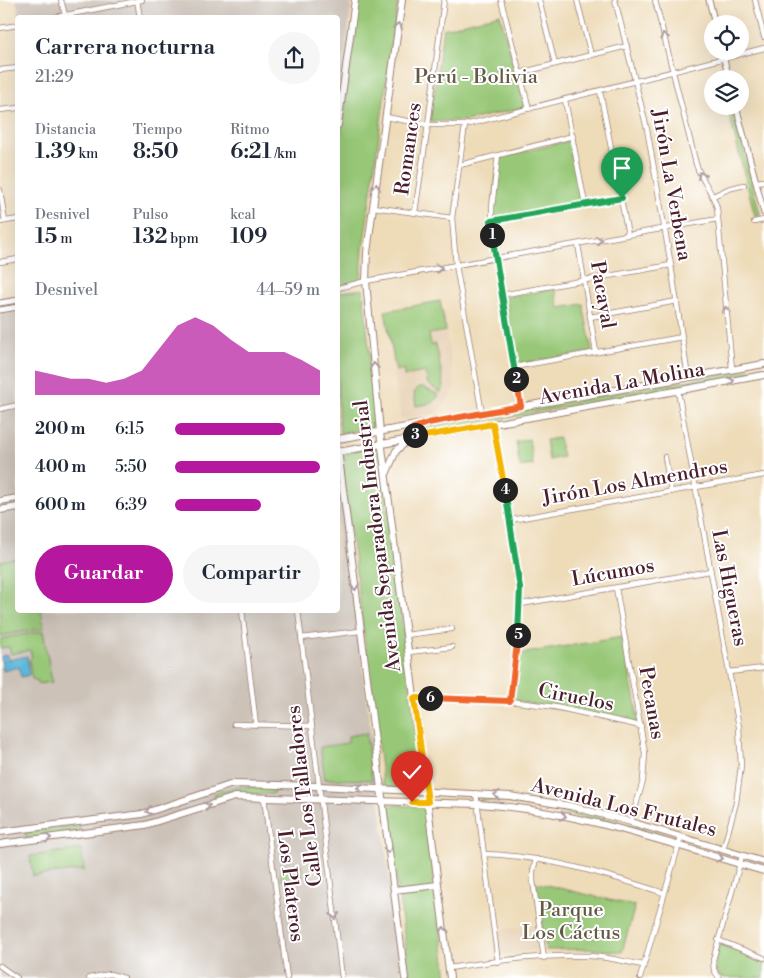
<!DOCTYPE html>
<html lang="es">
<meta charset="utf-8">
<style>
body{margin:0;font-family:"Libre Bodoni",serif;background:#f6f6f7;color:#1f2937;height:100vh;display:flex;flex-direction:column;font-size:19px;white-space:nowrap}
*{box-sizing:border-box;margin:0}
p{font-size:16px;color:#747a83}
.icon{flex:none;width:28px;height:28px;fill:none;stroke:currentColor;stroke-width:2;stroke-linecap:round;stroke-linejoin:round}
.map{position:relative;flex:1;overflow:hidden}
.details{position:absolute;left:15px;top:15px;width:325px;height:598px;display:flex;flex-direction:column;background:#fff;border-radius:5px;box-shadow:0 5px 20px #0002}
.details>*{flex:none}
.tools{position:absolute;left:704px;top:15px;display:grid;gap:10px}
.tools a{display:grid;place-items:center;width:45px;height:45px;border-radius:50%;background:#fff;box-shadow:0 5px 20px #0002;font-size:25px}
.pin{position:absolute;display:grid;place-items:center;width:42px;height:42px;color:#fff;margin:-51px -21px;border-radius:50% 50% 50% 0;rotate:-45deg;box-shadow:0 0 5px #0007}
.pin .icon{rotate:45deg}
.km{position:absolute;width:25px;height:25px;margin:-12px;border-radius:50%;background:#222;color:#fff;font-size:14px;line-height:25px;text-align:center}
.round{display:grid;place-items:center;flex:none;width:52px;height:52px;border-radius:26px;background:#f6f6f7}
.overview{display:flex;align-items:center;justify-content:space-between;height:85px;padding:0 20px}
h1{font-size:22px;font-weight:600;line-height:38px}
.metrics{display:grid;grid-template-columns:repeat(3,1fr);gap:8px;height:85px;padding:5px 20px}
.metrics div{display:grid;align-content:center}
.metrics b{font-size:21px;font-weight:600}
.metrics small{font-size:14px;font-weight:400}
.metrics p{font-size:14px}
.chart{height:140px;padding:10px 20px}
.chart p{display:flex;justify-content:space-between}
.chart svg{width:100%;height:90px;margin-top:5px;fill:#b5179e;opacity:.7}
.cta{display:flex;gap:10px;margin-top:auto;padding:10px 20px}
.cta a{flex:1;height:58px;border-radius:30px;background:#b5179e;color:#fff;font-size:20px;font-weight:600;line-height:58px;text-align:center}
.cta a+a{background:#f6f6f7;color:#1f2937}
ul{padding:0 20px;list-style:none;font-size:16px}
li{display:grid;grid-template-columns:80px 60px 1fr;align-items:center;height:38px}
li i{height:12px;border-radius:6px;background:#b5179e}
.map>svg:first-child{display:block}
</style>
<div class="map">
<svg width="764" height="978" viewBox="0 0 764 978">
<rect width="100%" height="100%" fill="#fff"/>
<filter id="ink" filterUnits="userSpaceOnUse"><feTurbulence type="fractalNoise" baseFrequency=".02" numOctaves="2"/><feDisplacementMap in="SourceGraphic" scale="10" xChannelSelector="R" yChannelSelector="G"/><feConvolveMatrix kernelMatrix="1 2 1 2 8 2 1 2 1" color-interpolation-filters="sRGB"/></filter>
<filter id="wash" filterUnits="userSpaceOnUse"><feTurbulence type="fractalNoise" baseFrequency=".0096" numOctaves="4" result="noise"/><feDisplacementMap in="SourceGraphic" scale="20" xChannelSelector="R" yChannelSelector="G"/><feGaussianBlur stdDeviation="1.12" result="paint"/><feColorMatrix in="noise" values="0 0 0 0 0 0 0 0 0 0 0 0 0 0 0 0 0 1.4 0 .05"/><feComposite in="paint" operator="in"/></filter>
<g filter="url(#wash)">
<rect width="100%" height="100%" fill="#eedcb9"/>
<g fill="#e6d0b4">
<polygon points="441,300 455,389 436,413 401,420 385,311"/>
<polygon points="533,926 536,950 501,955 498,930"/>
</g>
<g fill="#ccc2b8">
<polygon points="16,0 352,0 338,107 338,18 55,18 54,15 39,17 20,17"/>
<polygon points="17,312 18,610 338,610 338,473 402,978 0,978 0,315"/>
</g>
<g fill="#98c877" stroke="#717451">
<polygon points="358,0 398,0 363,249 361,277 357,282 338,287 338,152"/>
<polygon points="500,14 524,104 522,108 465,121 430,121 443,29"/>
<polygon points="727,106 732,106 760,214 759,216 755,216"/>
<polygon points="567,141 570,142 581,203 493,218 492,215 498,158"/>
<polygon points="363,289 377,427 340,433 338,413 338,295 341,292"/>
<polygon points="555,289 559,308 583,304 592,350 590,352 517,364 515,363 505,297"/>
<polygon points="440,301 446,331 429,334 431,345 436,344 444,387 440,393 428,384 425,372 404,376 403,369 396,371 385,311"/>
<polygon points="751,369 753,372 751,373 419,434 415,432 426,427"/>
<polygon points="419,387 423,387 439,395 433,403 416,406 414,393"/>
<polygon points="559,438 563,457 549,460 546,440"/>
<polygon points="529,439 533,465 520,467 516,442"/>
<polygon points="380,446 422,784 419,789 386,787 383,784 341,454"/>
<polygon points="17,558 18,610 41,610 44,628 0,636 0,561"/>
<polygon points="43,631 52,682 38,684 38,681 32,679 29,660 32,657 30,650 11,654 9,647 0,648 0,639"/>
<polygon points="623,637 639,724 513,700 519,654"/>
<polygon points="366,733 372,780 325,779 320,747 348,743 348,736"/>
<polygon points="236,787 275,788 273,794 233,794 217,799 214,798 215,793"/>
<path d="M480,796C547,801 611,819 675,838L676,841L674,843C610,825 547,806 480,800Z"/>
<polygon points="386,805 419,806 426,809 447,978 410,978"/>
<polygon points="78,826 79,826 80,831 26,838 25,832"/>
<polygon points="81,849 84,870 33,876 30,856"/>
<polygon points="301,864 303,878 281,880 280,867"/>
<polygon points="534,882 635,906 622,952 590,949 546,950"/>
<polygon points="719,944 764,961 764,978 723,978 717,975 715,966"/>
</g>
<polygon fill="#5cb8da" stroke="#536c82" points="7,655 8,660 27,656 29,675 21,677 19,667 3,671 1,656"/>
</g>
<g filter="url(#ink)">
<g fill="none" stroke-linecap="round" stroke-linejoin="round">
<g stroke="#9c7e72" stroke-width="6">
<g id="minor">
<polyline points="61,0 65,15"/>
<polyline points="137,0 140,18"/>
<polyline points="501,0 529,109"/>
<polyline points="539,0 555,64"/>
<polyline points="577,0 591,55"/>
<polyline points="615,0 647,129 671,265 688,377"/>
<path d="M655,0L696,164C701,180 713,192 717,208L732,369"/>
<polyline points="755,0 764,37"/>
<polyline points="51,18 142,0"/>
<polyline points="0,28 18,25"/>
<polyline points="0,70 18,68"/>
<polyline points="520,73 627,46"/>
<polyline points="600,91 628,235"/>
<polyline points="565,100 585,204"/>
<polyline points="0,110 18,108"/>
<polyline points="386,117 428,125 465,125 764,48"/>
<polyline points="465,125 452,218 456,265 482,414"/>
<polyline points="498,155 492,207 492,236 521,406"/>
<polyline points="460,165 573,136"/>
<polyline points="756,182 764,181"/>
<polyline points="0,190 5,221"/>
<polyline points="713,196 728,189 744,185"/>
<polyline points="373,207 452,218"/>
<polyline points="415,212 428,125 444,0"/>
<polyline points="491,221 621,198"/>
<polyline points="0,222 18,219"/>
<polyline points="754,222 764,220"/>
<polyline points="578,244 596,352"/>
<polyline points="0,262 18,259"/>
<polyline points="338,288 366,281 718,219"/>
<polyline points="501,295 671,265"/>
<polyline points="590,317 677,301"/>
<polyline points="514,367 682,337"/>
<polyline points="678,391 739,727 741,766 736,803 723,850"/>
<polyline points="0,409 18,405"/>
<polyline points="493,424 511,520 520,588 517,643 510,701"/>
<polyline points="665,457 671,492"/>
<polyline points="511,520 764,475"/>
<polyline points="616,588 645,753 643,781 631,822"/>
<polyline points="521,604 710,571"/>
<polyline points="242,610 256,725"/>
<polyline points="298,610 342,978"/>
<polyline points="406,635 452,629"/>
<polyline points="301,638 360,631"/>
<polyline points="409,652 452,647"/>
<polyline points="729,672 764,668"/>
<polyline points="414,698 510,701 555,707 641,726"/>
<polyline points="234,724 312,726"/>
<polyline points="476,793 498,962"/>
<polyline points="264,797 287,978"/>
<path d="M484,854C546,856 605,874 664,893"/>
<polyline points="536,859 533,871 533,881 544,958"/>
<polyline points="718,940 764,958"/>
<polyline points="0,966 17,978"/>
<path d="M449,968C495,961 544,954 590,956C608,957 626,962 643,965"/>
<polyline points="89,978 110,974 124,978"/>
<polyline points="640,978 681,837"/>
<polyline points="719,978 714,970 713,960 742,856"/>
</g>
</g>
<g stroke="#9c7e72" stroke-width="7">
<g id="tertiary">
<polyline points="709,0 715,24"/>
<polyline points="722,51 729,79"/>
<polyline points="736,106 764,213"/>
<polyline points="0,303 18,300"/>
<polyline points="0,310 18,307"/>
</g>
</g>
<g stroke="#9c7e72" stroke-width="8">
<g id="secondary">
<polyline points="402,0 373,207 367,253 366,281 380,432 450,978"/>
<polyline points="338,125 355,0"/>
<polyline points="338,439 764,364"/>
<polyline points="338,450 405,978"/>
<polyline points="338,452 764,375"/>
<polyline points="387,472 396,451 407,441"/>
<polyline points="0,501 18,498"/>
<polyline points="0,510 18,507"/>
<polyline points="0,832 142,814 233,784 319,786 510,796 570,806 631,822 764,862"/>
<path d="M0,844L145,825L235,797L478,804C576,810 670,844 764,871"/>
<polyline points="394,890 438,885"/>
</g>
</g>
<use href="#minor" stroke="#fff" stroke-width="4.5"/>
<use href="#tertiary" stroke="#fff" stroke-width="5"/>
<use href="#secondary" stroke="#fff" stroke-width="6"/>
</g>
<defs><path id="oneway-chevron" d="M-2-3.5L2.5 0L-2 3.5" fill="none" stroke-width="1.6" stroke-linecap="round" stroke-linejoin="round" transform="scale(1.25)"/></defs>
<g stroke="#ae9aa0">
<use href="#oneway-chevron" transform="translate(398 26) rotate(-82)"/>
<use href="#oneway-chevron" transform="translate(664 36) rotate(-104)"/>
<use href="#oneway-chevron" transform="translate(701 175) rotate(-116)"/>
<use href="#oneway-chevron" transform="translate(376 187) rotate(-82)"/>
<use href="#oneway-chevron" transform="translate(599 240) rotate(-10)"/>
<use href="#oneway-chevron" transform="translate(439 268) rotate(-10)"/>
<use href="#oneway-chevron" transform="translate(726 310) rotate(-95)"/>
<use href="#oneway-chevron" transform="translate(374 366) rotate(-96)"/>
<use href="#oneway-chevron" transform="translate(731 381) rotate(-11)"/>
<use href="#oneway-chevron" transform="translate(355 587) rotate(83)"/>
<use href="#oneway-chevron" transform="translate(360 788) rotate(-177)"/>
<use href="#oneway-chevron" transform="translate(497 795) rotate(-176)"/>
<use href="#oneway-chevron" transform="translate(207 806) rotate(-19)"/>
<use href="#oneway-chevron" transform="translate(149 811) rotate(163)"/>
<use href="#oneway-chevron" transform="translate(563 816) rotate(11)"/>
<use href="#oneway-chevron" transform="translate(48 838) rotate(-7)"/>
<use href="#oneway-chevron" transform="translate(388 850) rotate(82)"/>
<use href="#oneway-chevron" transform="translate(720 858) rotate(16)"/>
<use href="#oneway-chevron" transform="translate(335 916) rotate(83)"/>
<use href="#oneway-chevron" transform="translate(444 930) rotate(-97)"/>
</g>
</g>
<g fill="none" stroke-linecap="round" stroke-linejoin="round" filter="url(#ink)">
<g stroke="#fff" stroke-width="10">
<polyline id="split-1" points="492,235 491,221 622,198"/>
</g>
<g stroke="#fff" stroke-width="10">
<polyline id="split-2" points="492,235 516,379"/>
</g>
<g stroke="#fff" stroke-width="10">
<polyline id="split-3" points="415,435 412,432 413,428 428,423 521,406 516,379"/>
</g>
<g stroke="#fff" stroke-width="10">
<polyline id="split-4" points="415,435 419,437 493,424 505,490"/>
</g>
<g stroke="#fff" stroke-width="10">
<polyline id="split-5" points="505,490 520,588 518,635"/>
</g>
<g stroke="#fff" stroke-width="10">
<polyline id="split-6" points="430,698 510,701 518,635"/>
</g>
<g stroke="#fff" stroke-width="10">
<polyline id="split-7" points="412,802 428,802 414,698 430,698"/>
</g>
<use href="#split-1" stroke="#22a559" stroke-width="6"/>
<use href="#split-2" stroke="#22a559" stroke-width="6"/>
<use href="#split-3" stroke="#f0652b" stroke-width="6"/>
<use href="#split-4" stroke="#f5b400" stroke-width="6"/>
<use href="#split-5" stroke="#22a559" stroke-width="6"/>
<use href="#split-6" stroke="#f0652b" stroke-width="6"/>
<use href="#split-7" stroke="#f5b400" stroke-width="6"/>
</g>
<g text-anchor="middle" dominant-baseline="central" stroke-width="4" stroke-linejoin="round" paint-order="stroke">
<g font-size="20" fill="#655a46" stroke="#fff">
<text x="476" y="77">Perú - Bolivia</text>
<text x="571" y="910">Parque<tspan x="571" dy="23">Los Cáctus</tspan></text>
</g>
<g font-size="20" fill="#4a1f2b" stroke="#fff">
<text transform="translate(409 149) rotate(-82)">Romances</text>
<text transform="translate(671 185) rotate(80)">Jirón La Verbena</text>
<text transform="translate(602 295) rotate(80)">Pacayal</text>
<text transform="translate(622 384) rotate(-10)">Avenida La Molina</text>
<text transform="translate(635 483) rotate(-10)">Jirón Los Almendros</text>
<text transform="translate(378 536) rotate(-97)">Avenida Separadora Industrial</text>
<text transform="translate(613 573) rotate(-10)">Lúcumos</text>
<text transform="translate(729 588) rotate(79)">Las Higueras</text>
<text transform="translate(576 698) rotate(11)">Ciruelos</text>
<text transform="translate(651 703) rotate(80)">Pecanas</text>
<text transform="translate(305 796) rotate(-97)">Calle Los Talladores</text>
<text transform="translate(624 808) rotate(14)">Avenida Los Frutales</text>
<text transform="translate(290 886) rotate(83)">Los Plateros</text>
</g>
</g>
</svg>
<div class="tools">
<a><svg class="icon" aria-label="locate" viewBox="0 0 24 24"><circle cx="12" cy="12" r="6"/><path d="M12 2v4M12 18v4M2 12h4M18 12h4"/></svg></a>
<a><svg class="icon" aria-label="layers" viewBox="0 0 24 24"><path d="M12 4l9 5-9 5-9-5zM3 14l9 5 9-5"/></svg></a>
</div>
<div class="pin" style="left:622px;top:198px;background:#1e9e55"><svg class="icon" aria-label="arrive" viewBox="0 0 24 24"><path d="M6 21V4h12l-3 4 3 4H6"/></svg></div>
<div class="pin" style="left:412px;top:802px;background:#d93025"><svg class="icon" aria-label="check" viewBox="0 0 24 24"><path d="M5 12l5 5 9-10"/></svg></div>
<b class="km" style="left:492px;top:235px">1</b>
<b class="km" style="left:516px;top:379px">2</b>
<b class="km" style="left:415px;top:435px">3</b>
<b class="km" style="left:505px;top:490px">4</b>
<b class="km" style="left:518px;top:635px">5</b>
<b class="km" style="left:430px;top:698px">6</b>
<section class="details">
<div class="overview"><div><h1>Carrera nocturna</h1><p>21:29</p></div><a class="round"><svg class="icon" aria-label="share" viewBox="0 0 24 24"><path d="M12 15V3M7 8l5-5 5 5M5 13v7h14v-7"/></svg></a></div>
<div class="metrics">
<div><p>Distancia</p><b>1.39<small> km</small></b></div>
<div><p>Tiempo</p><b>8:50</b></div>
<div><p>Ritmo</p><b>6:21<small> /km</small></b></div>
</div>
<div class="metrics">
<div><p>Desnivel</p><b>15<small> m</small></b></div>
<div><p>Pulso</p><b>132<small> bpm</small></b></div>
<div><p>kcal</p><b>109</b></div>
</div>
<div class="chart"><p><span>Desnivel</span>44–59 m</p>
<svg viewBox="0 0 160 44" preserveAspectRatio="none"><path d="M0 44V32L10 34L20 36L30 36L40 38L50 36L60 32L70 21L80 10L90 6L100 10L110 17L120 23L130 23L140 23L150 27L160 32V44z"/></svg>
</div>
<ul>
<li><b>200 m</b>6:15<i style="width:76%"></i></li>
<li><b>400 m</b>5:50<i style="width:100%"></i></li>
<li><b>600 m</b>6:39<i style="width:59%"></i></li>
</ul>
<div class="cta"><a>Guardar</a><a>Compartir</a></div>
</section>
</div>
